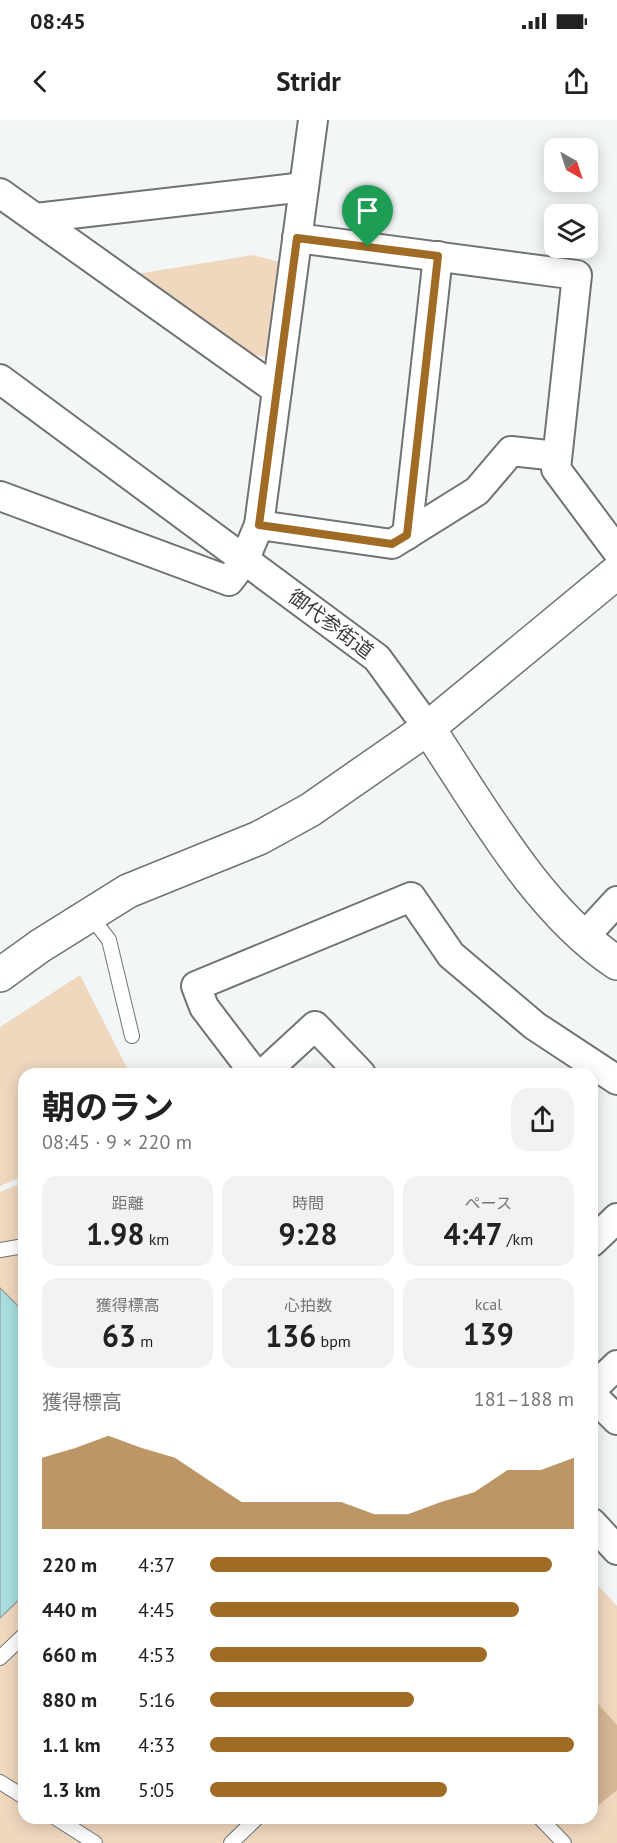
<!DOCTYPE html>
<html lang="ja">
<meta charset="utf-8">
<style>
body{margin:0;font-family:"PT Sans","Noto Sans JP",sans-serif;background:#f2f2f2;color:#222;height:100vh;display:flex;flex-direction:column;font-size:22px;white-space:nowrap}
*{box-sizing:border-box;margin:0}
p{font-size:20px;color:#767676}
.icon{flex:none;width:33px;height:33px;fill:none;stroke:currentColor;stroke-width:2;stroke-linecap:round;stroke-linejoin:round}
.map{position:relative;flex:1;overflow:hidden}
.drawer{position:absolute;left:18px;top:948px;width:580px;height:756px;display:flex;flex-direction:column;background:#fff;border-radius:18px;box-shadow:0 3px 15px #0003}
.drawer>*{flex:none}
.needle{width:39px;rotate:141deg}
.fabs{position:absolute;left:544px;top:18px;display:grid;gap:12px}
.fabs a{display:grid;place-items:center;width:54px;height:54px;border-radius:12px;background:#fff;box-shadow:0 3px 15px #0003;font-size:30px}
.pin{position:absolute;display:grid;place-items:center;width:51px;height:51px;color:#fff;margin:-62px -26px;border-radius:50% 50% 50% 0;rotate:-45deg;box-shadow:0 0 6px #0007}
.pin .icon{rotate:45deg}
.round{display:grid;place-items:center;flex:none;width:63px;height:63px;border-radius:18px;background:#f2f2f2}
.overview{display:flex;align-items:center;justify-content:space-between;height:102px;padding:0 24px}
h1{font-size:33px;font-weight:700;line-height:45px}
.stats{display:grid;grid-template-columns:repeat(3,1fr);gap:9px;height:102px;padding:6px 24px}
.stats div{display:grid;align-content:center;border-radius:15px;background:#f2f2f2;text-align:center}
.stats b{font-size:30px;font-weight:700}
.stats small{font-size:16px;font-weight:400}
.stats p{font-size:16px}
.chart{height:168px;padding:12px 24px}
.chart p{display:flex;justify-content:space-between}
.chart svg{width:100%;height:108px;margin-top:6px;fill:#a06b24;opacity:.7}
ul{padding:0 24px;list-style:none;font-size:20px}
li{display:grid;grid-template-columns:96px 72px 1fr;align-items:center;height:45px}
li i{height:15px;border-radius:8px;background:#a06b24}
.status{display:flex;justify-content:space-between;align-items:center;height:42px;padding:0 30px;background:#fff;direction:ltr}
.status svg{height:16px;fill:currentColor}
header{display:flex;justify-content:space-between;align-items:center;height:78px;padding:0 24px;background:#fff;font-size:27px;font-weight:700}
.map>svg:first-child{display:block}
</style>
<div class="status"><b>08:45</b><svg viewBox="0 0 49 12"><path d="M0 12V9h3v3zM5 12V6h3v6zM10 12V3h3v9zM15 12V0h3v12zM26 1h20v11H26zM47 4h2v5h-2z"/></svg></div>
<header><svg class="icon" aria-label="back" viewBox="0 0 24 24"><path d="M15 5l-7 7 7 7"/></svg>Stridr<svg class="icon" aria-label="share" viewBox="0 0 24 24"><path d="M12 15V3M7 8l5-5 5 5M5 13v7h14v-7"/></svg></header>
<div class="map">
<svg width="617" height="1723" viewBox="0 0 617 1723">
<rect width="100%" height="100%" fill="#f2f6f6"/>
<g fill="#f0d8bf">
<polygon points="253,135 280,142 269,238 247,233 137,154"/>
<polygon points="80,855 130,954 24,954 24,1056 0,1066 0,907"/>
<polygon points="24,1062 24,1698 592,1698 593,1460 617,1486 617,1723 0,1723 0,1072"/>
</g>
<polygon fill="#d5b795" points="592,1577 617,1605 617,1670 595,1688 592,1685"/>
<polygon fill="#a8e0e0" stroke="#9da1a1" stroke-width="1.5" points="0,1168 24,1192 24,1475 0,1498"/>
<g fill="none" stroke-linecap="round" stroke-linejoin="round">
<g stroke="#707373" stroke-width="16">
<g id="lane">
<polyline points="89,794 109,820 132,916"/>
<polyline points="0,1130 24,1126"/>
<polyline points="0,1538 24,1515"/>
<polyline points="0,1662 24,1677"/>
<polyline points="56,1698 95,1723"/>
<polyline points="540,1698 564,1723"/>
<polyline points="231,1723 257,1698"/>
</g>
</g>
<g stroke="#707373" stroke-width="32">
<g id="street">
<polyline points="0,73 277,270"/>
<polyline points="36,98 304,67"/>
<polyline points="297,118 577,155 556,349 617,431"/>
<polyline points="0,259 377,538 428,608"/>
<polyline points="0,376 229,461 244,441 259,405 313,0"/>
<polyline points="259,405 392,424 477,371 511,331 557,336"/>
<polyline points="407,415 438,136"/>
<polyline points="583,818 617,781"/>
<polyline points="255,954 204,887 196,866 411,777 451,835 535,906 617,960"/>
<polyline points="263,954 315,906 361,954"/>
<polyline points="592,1122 617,1098"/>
<polyline points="592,1269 617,1245"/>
<polyline points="592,1275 617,1300"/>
<polyline points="592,1403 617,1430"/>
</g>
</g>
<g stroke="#707373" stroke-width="36">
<g id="secondary">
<path d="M428,608C481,687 537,790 617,843"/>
<polyline points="0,855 40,826 128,771 259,718 310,690 428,608 617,452"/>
</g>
</g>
<use href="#lane" stroke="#fff" stroke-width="14"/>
<use href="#street" stroke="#fff" stroke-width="28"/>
<use href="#secondary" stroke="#fff" stroke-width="33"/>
</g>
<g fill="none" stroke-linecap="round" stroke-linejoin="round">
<g stroke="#fff" stroke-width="12">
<polygon id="route" points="297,118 438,136 407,415 392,424 259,405"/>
</g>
<use href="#route" stroke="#a06b24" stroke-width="8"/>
</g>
<g text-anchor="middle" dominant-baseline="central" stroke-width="6" stroke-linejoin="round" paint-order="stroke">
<g font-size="20" fill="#3a3c3c" stroke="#fff">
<text transform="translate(331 504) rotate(37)">御代参街道</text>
</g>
</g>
</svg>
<div class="fabs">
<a><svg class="needle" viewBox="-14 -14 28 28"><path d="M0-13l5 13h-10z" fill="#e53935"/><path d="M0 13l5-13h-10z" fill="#767676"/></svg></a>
<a><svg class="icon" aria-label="layers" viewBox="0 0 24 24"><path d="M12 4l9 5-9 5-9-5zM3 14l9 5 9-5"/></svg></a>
</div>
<div class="pin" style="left:368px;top:127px;background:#1e9e55"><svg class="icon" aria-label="arrive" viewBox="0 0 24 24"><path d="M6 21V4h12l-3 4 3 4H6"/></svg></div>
<section class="drawer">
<div class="overview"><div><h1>朝のラン</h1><p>08:45 · 9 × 220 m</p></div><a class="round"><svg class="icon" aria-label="share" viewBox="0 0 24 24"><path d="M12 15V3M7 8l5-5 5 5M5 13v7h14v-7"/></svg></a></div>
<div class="stats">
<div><p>距離</p><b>1.98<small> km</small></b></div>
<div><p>時間</p><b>9:28</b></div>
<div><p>ペース</p><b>4:47<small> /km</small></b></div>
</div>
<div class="stats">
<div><p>獲得標高</p><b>63<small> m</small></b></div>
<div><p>心拍数</p><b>136<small> bpm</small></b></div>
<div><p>kcal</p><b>139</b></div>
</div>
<div class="chart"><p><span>獲得標高</span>181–188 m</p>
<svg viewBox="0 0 160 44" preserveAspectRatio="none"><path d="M0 44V15L10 11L20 6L30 11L40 15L50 24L60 33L70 33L80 33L90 33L100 38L110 38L120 33L130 29L140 20L150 20L160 15V44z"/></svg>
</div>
<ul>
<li><b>220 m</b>4:37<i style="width:94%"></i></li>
<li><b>440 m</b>4:45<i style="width:85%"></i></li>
<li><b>660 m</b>4:53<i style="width:76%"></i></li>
<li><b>880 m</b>5:16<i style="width:56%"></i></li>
<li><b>1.1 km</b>4:33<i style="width:100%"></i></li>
<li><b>1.3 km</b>5:05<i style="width:65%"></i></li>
</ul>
</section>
</div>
